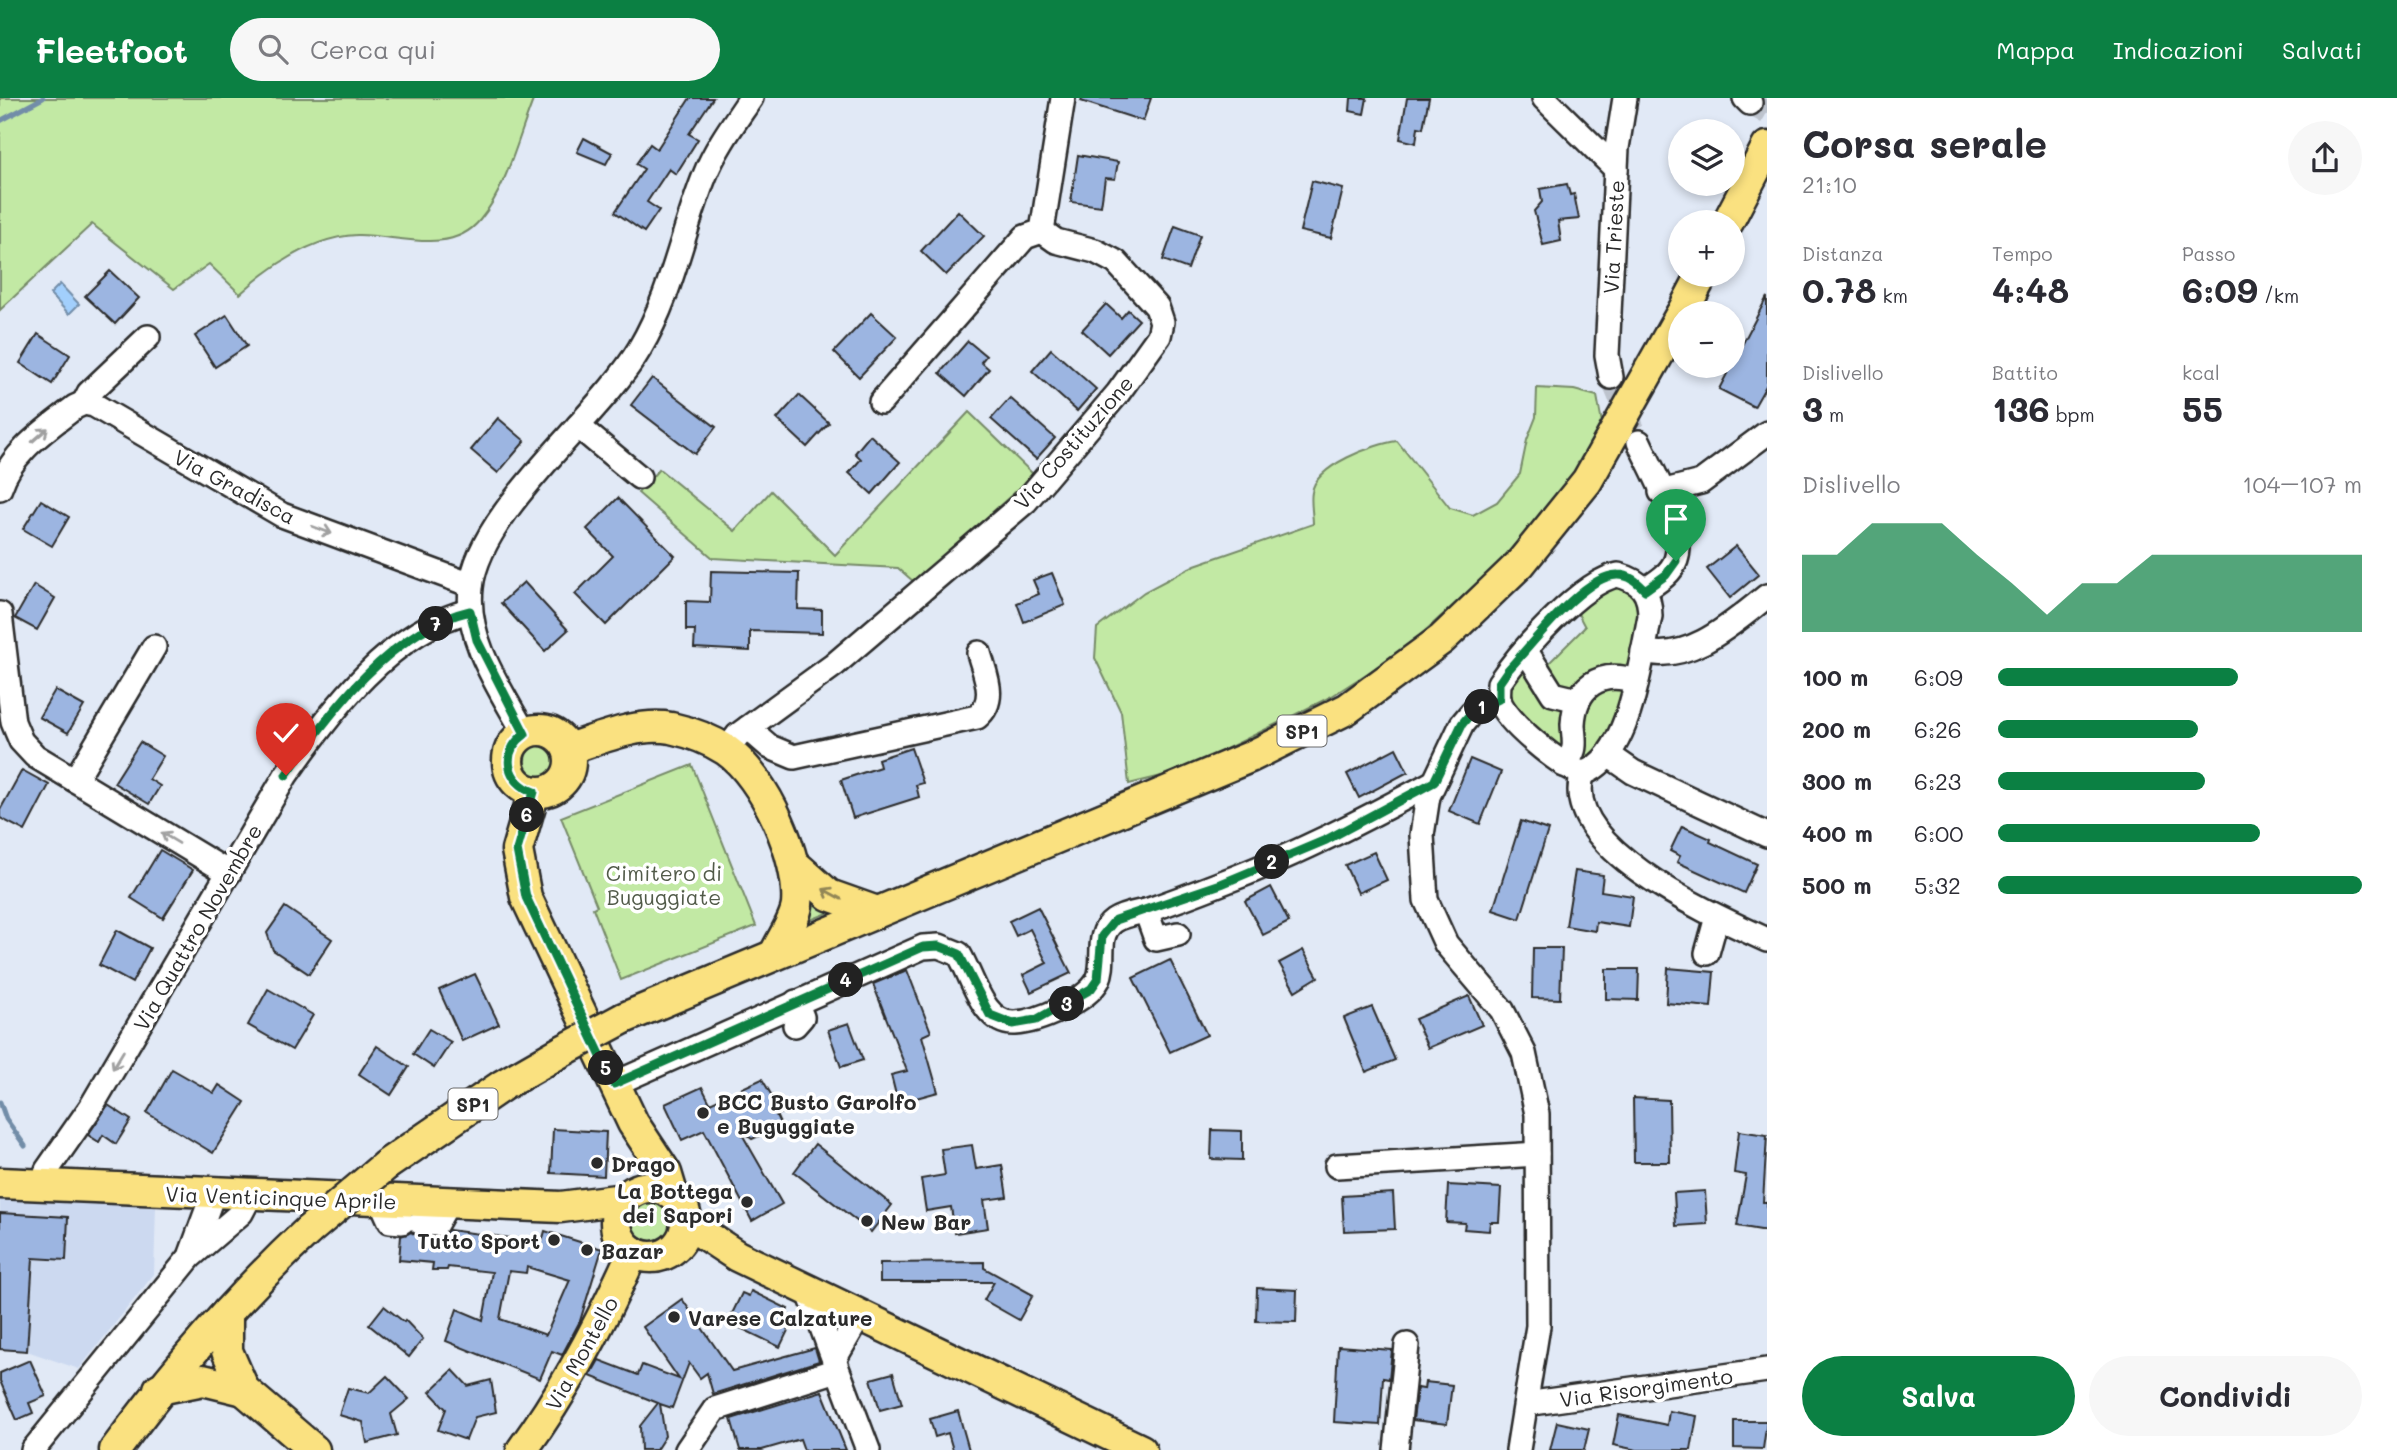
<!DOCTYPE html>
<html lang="it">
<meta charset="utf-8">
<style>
body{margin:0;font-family:Mali,sans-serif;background:#f7f7f7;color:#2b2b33;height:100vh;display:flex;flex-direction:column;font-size:26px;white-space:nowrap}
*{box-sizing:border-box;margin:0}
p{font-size:23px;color:#7c7c81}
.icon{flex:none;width:38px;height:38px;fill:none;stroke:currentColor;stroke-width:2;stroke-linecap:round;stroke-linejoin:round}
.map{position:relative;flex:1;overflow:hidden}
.side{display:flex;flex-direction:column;background:#fff;width:630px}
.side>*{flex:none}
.tools{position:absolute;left:1668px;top:21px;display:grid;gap:14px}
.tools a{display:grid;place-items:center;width:77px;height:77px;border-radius:50%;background:#fff;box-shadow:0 4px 10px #0003;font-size:35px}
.pin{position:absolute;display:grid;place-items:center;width:60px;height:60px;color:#fff;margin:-72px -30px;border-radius:50% 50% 50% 0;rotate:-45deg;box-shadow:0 0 7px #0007}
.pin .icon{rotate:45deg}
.km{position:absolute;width:35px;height:35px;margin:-18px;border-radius:50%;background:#222;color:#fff;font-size:19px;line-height:35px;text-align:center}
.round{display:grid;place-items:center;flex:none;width:74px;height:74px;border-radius:37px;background:#f7f7f7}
.summary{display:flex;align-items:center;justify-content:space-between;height:119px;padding:0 35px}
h1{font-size:38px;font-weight:700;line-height:52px}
.stats{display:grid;grid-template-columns:repeat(3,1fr);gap:10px;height:119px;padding:7px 35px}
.stats div{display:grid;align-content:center}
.stats b{font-size:35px;font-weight:700}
.stats small{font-size:19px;font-weight:400}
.stats p{font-size:19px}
.chart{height:196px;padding:14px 35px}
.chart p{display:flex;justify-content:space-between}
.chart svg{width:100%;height:126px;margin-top:7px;fill:#0b8043;opacity:.7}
.cta{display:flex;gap:14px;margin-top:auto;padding:14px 35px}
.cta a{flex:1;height:80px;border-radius:42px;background:#0b8043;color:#fff;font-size:28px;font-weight:700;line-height:80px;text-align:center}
.cta a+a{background:#f7f7f7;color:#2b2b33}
ul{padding:0 35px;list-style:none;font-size:23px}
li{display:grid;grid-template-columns:112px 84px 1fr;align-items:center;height:52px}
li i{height:18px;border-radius:9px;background:#0b8043}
header{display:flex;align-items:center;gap:42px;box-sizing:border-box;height:98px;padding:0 35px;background:#0b8043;color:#fff}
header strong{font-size:33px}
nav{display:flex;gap:38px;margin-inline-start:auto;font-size:24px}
.search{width:490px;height:63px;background:#f7f7f7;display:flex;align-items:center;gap:18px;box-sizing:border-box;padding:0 24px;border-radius:38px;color:#7c7c81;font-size:26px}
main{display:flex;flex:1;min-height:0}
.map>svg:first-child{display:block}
</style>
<header>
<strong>Fleetfoot</strong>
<div class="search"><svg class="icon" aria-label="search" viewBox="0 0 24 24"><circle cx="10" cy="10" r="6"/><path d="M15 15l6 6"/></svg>Cerca qui</div>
<nav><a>Mappa</a><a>Indicazioni</a><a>Salvati</a></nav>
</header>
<main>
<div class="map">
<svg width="1767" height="1352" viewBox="0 0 1767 1352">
<rect width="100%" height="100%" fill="#e1e9f6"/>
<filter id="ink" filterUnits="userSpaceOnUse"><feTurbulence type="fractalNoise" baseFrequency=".0143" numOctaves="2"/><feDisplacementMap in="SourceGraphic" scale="14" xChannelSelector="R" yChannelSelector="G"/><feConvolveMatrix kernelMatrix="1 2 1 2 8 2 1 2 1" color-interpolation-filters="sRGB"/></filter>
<g filter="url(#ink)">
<polygon fill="#ccd9f0" points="0,1101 156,1108 154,1176 79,1271 27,1253 0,1251"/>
<g fill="#c2e9a4" stroke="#768a68" stroke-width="2">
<path d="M0,0H534C518,39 507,90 480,122C450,159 395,136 357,137C312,139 272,167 240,196L209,166L174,191L92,126L0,212Z"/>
<path d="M1537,290L1574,292L1597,298L1602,325L1569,386L1492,472L1405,551L1332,598L1182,673L1129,686L1121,614L1095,560L1097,530L1144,494L1195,467L1313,426C1313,416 1310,404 1312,394C1316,367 1374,346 1397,343L1450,410L1473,417L1497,404L1520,376L1527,342L1536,319Z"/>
<polygon points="969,314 1034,377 914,484 898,470 713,460 638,395 659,371 735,433 771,393 835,457"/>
<polygon points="1606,489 1627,489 1637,497 1644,517 1615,630 1591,661 1572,664 1514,610 1509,587 1532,556 1543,571 1585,529 1575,510"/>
<circle cx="541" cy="663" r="16"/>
<polygon points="692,667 756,828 621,882 593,810 597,808 561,719"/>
<polygon points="807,793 833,813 803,825"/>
<circle cx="652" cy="1124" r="22"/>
</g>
<polygon fill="#a2cffc" stroke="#728da8" stroke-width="2" points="60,186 79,206 69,216 50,196"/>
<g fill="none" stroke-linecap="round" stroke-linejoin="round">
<g stroke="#728da8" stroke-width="5">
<polyline points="0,23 43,0"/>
<polyline points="0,1004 6,1021 25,1048"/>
</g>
</g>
<g fill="#9cb5e1" stroke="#2b2b2b" stroke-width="2" fill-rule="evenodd">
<polygon points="690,0 713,0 689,36 698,41 676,76 669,71 647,104 659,112 644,134 615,114 644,71 636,66 650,46 657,51"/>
<polygon points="1082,0 1151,0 1143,23 1081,3"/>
<polygon points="1351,0 1367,0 1364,16 1350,13"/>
<polygon points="1407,0 1429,0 1423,30 1418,29 1416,45 1400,41"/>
<polygon points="584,40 612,55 606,66 577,54"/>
<polygon points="1078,57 1118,64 1115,81 1105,80 1101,108 1071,104"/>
<polygon points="1312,83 1343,91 1331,140 1300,133"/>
<polygon points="1567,86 1570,97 1574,96 1579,121 1558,123 1561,143 1543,147 1534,113 1542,104 1540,91"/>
<polygon points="958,113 984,138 946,177 921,153"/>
<polygon points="1175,128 1200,137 1188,171 1163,162"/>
<polygon points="110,173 139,200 115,226 85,198"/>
<polygon points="1767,199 1767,286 1754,309 1719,291"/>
<polygon points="1106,206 1121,220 1128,212 1139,222 1108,256 1082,232"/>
<polygon points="871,215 897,239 859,279 834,254"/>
<polygon points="227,217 247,248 215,269 195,238"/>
<polygon points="38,236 70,257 52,286 20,265"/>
<polygon points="968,243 986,258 981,264 989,271 966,298 940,275"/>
<polygon points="1051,251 1096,291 1077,313 1032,273"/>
<polygon points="652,280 716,329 695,356 631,307"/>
<polygon points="799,297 829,325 807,349 777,321"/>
<polygon points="1010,300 1055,340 1036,361 991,321"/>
<polygon points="498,320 525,343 498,375 471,352"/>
<polygon points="870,337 900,364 872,396 849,375 861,361 855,355"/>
<polygon points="618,400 675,458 606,527 575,496 613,458 587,431"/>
<polygon points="41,402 69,419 52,448 23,431"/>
<polygon points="1736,448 1759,476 1730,500 1707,471"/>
<polygon points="711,473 799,475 798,511 822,512 822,535 750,533 750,553 694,550 695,532 686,532 686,503 710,504"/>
<polygon points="1052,475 1065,507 1024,524 1017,505 1039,496 1033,482"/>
<polygon points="524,484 568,532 545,553 501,505"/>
<polygon points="34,487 55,500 37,532 15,520"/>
<polygon points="55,592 84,608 68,635 39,619"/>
<polygon points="140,644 163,658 149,681 160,688 149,706 114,685"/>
<polygon points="911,650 923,685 916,687 919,699 853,720 841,682 880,669 878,661"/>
<polygon points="1396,650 1408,674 1359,700 1347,676"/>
<polygon points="1470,661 1501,674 1480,726 1449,713"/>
<polygon points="22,672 49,687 25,733 0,720 0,712"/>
<polygon points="1521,723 1548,732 1520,821 1493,812"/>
<polygon points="1682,728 1711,741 1710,744 1757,766 1744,795 1677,764 1680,758 1670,753"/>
<polygon points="160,752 193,772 163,820 131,800"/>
<polygon points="1374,754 1387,782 1358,795 1345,767"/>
<polygon points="1575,773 1603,777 1601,793 1633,798 1629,829 1596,824 1595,833 1566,828"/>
<polygon points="1271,789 1289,824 1263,837 1245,803"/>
<polygon points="285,809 332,841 309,876 273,852 267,835"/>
<polygon points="1038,809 1071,875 1031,894 1023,877 1047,865 1030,831 1016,838 1009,823"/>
<polygon points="117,832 150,850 132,885 99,867"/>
<polygon points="1533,850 1562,850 1560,901 1532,900"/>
<polygon points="1303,852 1318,879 1295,893 1279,865"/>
<polygon points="1170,862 1207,937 1170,954 1133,880"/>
<polygon points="1668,870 1714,874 1711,909 1666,905"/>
<polygon points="1606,871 1639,871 1638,902 1606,901"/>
<polygon points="907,872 931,934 922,938 938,994 898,1005 891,977 907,973 873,886"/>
<polygon points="475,876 499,926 462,943 439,892"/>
<polygon points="268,891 313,917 292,952 248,927"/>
<polygon points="1469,898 1482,927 1428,950 1415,921"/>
<polygon points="1372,909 1395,962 1366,974 1344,920"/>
<polygon points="849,925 863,962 841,969 828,932"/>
<polygon points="429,931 451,944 434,970 413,956"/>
<polygon points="377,948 409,969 391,997 359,976"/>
<polygon points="172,971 214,995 219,987 245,1004 213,1055 147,1015"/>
<polygon points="762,981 782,1015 776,1017 781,1028 752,1041 739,1031 782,1106 752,1123 704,1032 682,1042 665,1006 702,989 710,1005"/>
<polygon points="1633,1000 1669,1002 1670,1064 1634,1064"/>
<polygon points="108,1007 131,1022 116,1046 103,1037 99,1044 88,1037"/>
<polygon points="553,1031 606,1034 604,1078 551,1075"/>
<polygon points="1212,1032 1242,1033 1242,1062 1211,1061"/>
<polygon points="1739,1033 1767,1037 1763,1104 1767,1104 1767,1133 1737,1128 1746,1077 1734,1075"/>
<polygon points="815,1046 892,1107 871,1134 794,1074"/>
<polygon points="972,1047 976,1071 1002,1067 1007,1099 984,1102 988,1130 955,1135 951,1109 926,1113 921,1081 945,1077 941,1051"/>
<polygon points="1448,1087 1501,1090 1499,1124 1490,1124 1489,1133 1464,1131 1465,1125 1446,1124"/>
<polygon points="1705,1093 1707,1126 1676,1128 1674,1095"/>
<polygon points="1393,1095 1395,1131 1344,1133 1342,1098"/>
<polygon points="0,1115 68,1119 66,1162 33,1160 27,1253 0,1251"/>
<path d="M449,1132L542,1144L545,1133L602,1151L580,1223L562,1257L552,1253L540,1281L446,1243L457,1211L483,1222L492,1174L448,1169L447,1172H432L433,1165L399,1162L401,1138L411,1134L419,1139L436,1140ZM527,1169L570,1182L546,1237L500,1221L509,1173L526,1175Z"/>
<polygon points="984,1164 984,1170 1033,1197 1019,1222 984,1202 994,1184 880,1184 880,1165"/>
<polygon points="1257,1190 1297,1192 1296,1224 1256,1223"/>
<polygon points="751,1193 788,1211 786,1216 794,1220 780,1249 728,1224 742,1195 749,1198"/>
<polygon points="682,1201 732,1273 815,1250 819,1263 713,1296 707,1275 700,1280 689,1265 672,1310 660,1306 665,1338 656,1352 641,1352 640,1328 658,1305 590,1278 599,1262 638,1277 642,1267 679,1281 643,1229"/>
<polygon points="384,1208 404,1224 405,1222 423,1241 409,1259 369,1227"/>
<polygon points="1338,1248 1392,1252 1389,1281 1383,1280 1380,1327 1334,1324"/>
<polygon points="30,1262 46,1298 29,1305 33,1315 17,1322 0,1283 0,1275"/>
<polygon points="453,1272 468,1288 491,1282 496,1314 475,1319 466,1342 438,1332 446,1311 430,1294"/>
<polygon points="893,1275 902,1306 880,1312 871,1281"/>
<polygon points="387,1278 409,1301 391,1316 397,1337 367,1345 363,1324 339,1317 348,1290 369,1295"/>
<polygon points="1425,1284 1452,1287 1447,1326 1413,1322 1417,1290 1424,1291"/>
<polygon points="822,1293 846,1352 804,1352 800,1341 762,1352 740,1352 731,1321"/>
<polygon points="958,1313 969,1352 953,1352 948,1335 935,1339 930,1321"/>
<polygon points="1669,1313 1697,1318 1691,1352 1637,1352 1613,1347 1619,1317 1667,1327"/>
<polygon points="1734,1323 1767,1323 1763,1351 1734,1350"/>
<polygon points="1557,1324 1589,1331 1584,1352 1550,1352"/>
</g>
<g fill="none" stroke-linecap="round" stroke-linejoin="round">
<g stroke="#bdc3cd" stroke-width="23" stroke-dasharray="23 11" stroke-linecap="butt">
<polyline points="1750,5 1767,15"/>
<polyline points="1611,279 1639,344"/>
</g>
<g stroke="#2b2b2b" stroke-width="28">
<g id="minor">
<polyline points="1544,0 1616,71"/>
<polyline points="1745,0 1750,5"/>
<polyline points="1611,279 1607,257 1617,50 1625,0"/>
<polyline points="881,304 1025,139 1042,133 1063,0"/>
<polyline points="84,305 89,295 148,239"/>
<polyline points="578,328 639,379"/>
<path d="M1639,344C1652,373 1687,431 1676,462C1671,476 1657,484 1645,492"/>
<path d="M0,390C11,354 47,331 75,309L84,305L94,307L282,417L471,487"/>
<polyline points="1661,394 1701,384 1767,335"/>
<path d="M1618,477C1641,483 1650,494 1650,518C1641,561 1630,661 1583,675C1562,670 1505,623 1499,602C1498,597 1499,590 1499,585C1520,554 1582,483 1618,477Z"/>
<polyline points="0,516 13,624 21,643 35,658 229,775"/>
<polyline points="1526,553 1553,596 1578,602"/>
<path d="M1643,553C1689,566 1734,524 1767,498"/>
<polyline points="1499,601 1472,614 1462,626 1428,698 1422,737 1426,802 1446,846 1502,912 1524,955 1537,1016 1538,1228 1518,1352"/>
<path d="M748,630L770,649L794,659L977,619C998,602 985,577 979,555"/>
<path d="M525,636C501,592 465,542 471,490C478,413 600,319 640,250C672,196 682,134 705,77C716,49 735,24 751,0"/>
<polyline points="726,653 738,637 834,567 1026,403 1118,295 1159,238 1162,224 1157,209 1116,164 1095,153 1056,143 1042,133"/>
<polyline points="1610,658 1633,674 1767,737"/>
<path d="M1564,667C1566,663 1572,658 1573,653C1576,646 1573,634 1573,626C1575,589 1600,571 1635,583"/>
<path d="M1583,675C1557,749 1715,818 1767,842"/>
<polyline points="75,682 154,549"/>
<polyline points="1146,813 1156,841 1178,836"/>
<polyline points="1707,855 1717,819"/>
<polyline points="795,927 802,919 796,904"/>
<path d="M614,986L923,849L939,848L959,856C973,879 983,927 1015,925C1038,924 1087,903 1098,882C1107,863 1094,837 1114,823C1124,816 1138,815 1149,812C1172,804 1196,795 1219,786C1294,758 1364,722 1434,684"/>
<polyline points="1337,1068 1537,1056"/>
<path d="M43,1088L47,1072L91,1009L286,677C330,614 392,531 470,513"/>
<polyline points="381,1103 390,1123 402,1124"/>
<polyline points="421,1125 436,1126 448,1105"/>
<polyline points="191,1156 213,1096"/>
<polyline points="808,1192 834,1262 860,1217"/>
<polyline points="834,1262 868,1352"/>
<polyline points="1526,1306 1767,1272"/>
<polyline points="33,1352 190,1159 241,1115 250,1098"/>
<polyline points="687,1352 715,1311 837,1272"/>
<polyline points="1396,1352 1407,1247"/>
</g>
</g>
<g stroke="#2b2b2b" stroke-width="35">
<g id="major">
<polyline points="1728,124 1767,49"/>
<polyline points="1682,215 1702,177"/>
<circle cx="539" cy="663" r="31"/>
<path d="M568,651C600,641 637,624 671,630C689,634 711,642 726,652C765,679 801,761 797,807C795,823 781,842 775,856"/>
<polyline points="534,694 517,752 526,799 633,1025 666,1075 672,1095"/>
<polyline points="794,766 829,797 877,814"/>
<polyline points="624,920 1250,659 1347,611 1442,541 1520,466 1587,383 1680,218"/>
<polyline points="386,1067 503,987 564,952"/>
<polyline points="0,1085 561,1109 624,1101"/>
<circle cx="651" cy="1124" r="35"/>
<polyline points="687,1125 737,1158 1141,1352"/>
<polyline points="227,1215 227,1253 244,1292 314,1352"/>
<polyline points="159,1291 203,1282 244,1292"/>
<path d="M115,1352C173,1273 237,1199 309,1132"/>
<path d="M522,1352C566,1292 603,1221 633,1154"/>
</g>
</g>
<use href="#minor" stroke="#fff" stroke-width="23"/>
<use href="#major" stroke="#fae180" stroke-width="30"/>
<g stroke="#2b2b2b" stroke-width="35" stroke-linecap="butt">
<g id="major-bridge">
<polyline points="564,952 624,920"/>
<polyline points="309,1132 386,1067"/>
</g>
</g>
<use href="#major-bridge" stroke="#fae180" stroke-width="30"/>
</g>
<defs><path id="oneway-shaft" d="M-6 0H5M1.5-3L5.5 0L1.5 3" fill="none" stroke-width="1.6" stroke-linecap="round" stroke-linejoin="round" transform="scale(1.75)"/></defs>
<g stroke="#a0a0a0">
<use href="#oneway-shaft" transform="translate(40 337) rotate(-41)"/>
<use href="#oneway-shaft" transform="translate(322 432) rotate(20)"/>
<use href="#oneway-shaft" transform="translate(170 740) rotate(-149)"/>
<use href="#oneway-shaft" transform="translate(118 962) rotate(121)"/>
</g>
<use stroke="#928656" href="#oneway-shaft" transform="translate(832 796) rotate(-151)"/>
</g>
<g fill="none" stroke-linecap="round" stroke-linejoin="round" filter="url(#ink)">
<g stroke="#fff" stroke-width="14">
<path id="route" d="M286,677C330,614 392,531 470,513L477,542L525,636C500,654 506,684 534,694L517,752L526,799L614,986L923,849L939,848L959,856L990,917L1013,926L1036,922L1091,891L1098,881L1102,838L1115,822L1221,786L1326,742L1434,684L1462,626L1472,614L1499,601V585L1508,572C1531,548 1584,476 1618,477C1630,477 1637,484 1645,492L1666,477L1676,463"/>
</g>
<use href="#route" stroke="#0b8043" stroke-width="9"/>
</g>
<g fill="#2b2b2b" stroke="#fff" stroke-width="2.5">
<circle cx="703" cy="1015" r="7"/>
<circle cx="597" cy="1065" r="7"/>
<circle cx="747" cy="1104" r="7"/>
<circle cx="867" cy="1123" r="7"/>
<circle cx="554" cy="1142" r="7"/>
<circle cx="587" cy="1152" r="7"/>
<circle cx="674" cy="1219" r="7"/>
</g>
<g text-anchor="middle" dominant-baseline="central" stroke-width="7" stroke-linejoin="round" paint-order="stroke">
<g fill="#fff" stroke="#6b6b6b" stroke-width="2">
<rect x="1277.5" y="617.5" width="49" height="31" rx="5"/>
<rect x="448.5" y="990.5" width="49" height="31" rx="5"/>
</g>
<g font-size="19" font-weight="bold" fill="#2b2b2b">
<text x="1302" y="633">SP1</text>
<text x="473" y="1006">SP1</text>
</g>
<g font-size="21" fill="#2b2b2b" stroke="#fff">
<text transform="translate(1613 139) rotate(-87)">Via Trieste</text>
<text transform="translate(1073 344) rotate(-49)">Via Costituzione</text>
<text transform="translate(235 388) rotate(28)">Via Gradisca</text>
<text transform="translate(197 829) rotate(-60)">Via Quattro Novembre</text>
<text transform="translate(281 1099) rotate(2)">Via Venticinque Aprile</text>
<text transform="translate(581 1255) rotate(-61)">Via Montello</text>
<text transform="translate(1646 1289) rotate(-8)">Via Risorgimento</text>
</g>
<g font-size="21" fill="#515a49" stroke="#fff">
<text x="664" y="774">Cimitero di<tspan x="664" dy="24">Buguggiate</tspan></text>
</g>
<g font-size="21" font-weight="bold" fill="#2b2b2b" stroke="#fff" text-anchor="start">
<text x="717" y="1003">BCC Busto Garolfo<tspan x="717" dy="24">e Buguggiate</tspan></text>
<text x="611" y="1065">Drago</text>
<text x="733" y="1092" text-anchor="end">La Bottega<tspan x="733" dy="24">dei Sapori</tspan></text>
<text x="881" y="1123">New Bar</text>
<text x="540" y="1142" text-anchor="end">Tutto Sport</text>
<text x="601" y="1152">Bazar</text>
<text x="688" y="1219">Varese Calzature</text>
</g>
</g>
</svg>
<div class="tools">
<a><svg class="icon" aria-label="layers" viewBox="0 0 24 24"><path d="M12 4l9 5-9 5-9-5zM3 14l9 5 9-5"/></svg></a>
<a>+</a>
<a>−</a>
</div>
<div class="pin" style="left:1676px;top:463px;background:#1e9e55"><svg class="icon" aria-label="arrive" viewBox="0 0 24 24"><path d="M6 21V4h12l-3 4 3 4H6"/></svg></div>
<div class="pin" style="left:286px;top:677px;background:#d93025"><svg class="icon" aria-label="check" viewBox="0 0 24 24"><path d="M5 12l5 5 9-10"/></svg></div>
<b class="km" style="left:1482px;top:609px">1</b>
<b class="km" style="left:1272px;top:764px">2</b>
<b class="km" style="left:1067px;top:906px">3</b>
<b class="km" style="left:846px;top:882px">4</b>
<b class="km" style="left:606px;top:970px">5</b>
<b class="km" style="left:527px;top:717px">6</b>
<b class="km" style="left:436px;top:526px">7</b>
</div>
<section class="side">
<div class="summary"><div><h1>Corsa serale</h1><p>21:10</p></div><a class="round"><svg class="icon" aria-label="share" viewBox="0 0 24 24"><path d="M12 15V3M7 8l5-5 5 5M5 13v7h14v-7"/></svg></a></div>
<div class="stats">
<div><p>Distanza</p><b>0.78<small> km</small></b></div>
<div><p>Tempo</p><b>4:48</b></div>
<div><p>Passo</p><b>6:09<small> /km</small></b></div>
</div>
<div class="stats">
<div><p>Dislivello</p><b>3<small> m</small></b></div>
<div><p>Battito</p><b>136<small> bpm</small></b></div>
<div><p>kcal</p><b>55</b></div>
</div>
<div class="chart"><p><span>Dislivello</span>104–107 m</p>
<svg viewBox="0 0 160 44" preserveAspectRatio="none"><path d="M0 44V17L10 17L20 6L30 6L40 6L50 17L60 27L70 38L80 27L90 27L100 17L110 17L120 17L130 17L140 17L150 17L160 17V44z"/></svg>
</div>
<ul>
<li><b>100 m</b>6:09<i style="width:66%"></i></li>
<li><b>200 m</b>6:26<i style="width:55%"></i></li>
<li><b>300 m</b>6:23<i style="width:57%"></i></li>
<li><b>400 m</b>6:00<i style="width:72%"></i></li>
<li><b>500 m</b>5:32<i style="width:100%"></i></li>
</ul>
<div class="cta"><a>Salva</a><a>Condividi</a></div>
</section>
</main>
